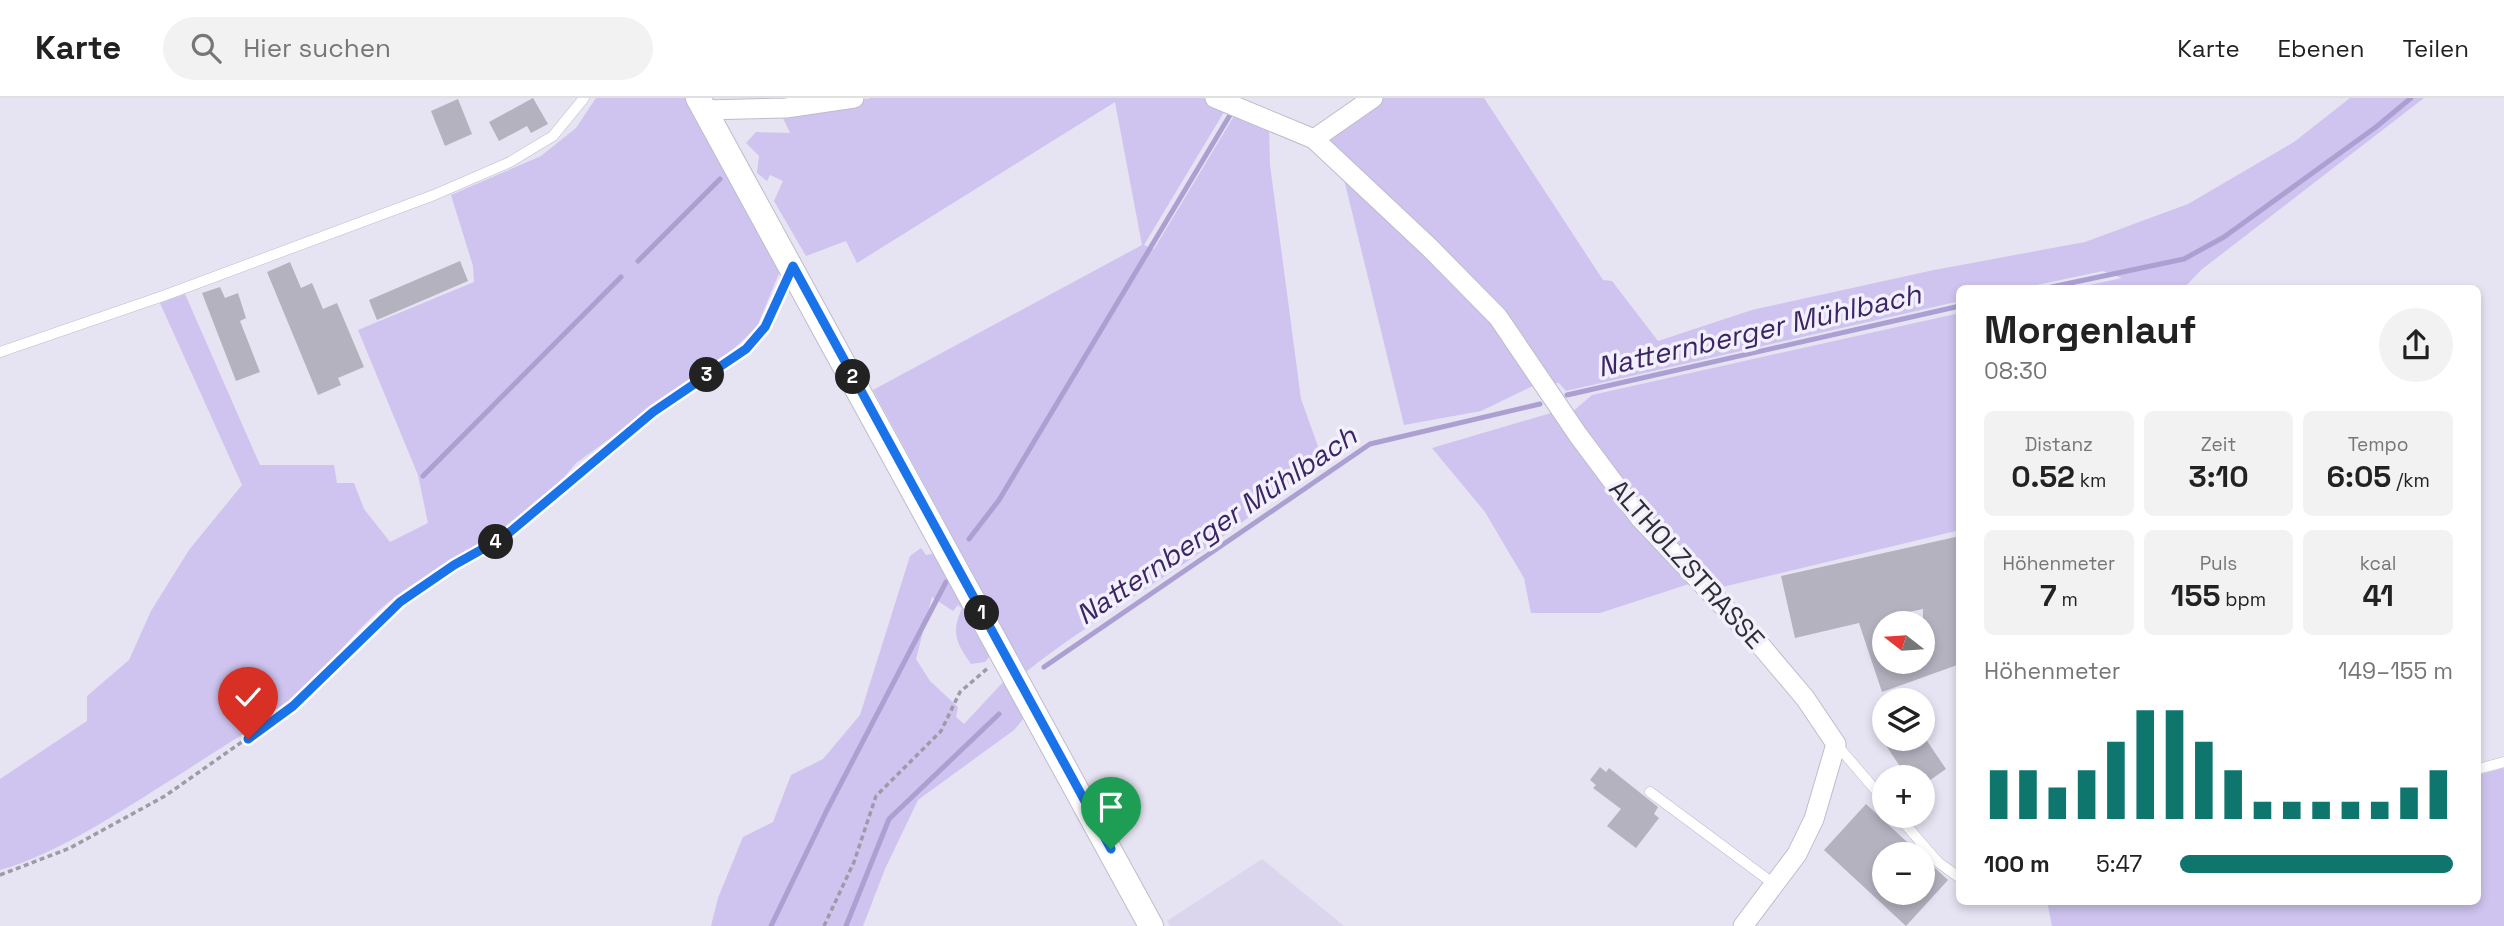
<!DOCTYPE html>
<html lang="de">
<meta charset="utf-8">
<style>
body{margin:0;font-family:"Space Grotesk",sans-serif;background:#f2f2f2;color:#222;height:100vh;display:flex;flex-direction:column;font-size:26px;white-space:nowrap}
*{box-sizing:border-box;margin:0}
p{font-size:23px;color:#767676}
.icon{flex:none;width:38px;height:38px;fill:none;stroke:currentColor;stroke-width:2;stroke-linecap:round;stroke-linejoin:round}
.map{position:relative;flex:1;overflow:hidden}
.drawer{position:absolute;left:1956px;top:187px;width:525px;height:620px;display:flex;flex-direction:column;background:#fff;border-radius:10px;box-shadow:0 4px 10px #0003}
.drawer>*{flex:none}
.needle{width:46px;rotate:287deg}
.buttons{position:absolute;left:1872px;top:513px;display:grid;gap:14px}
.buttons a{display:grid;place-items:center;width:63px;height:63px;border-radius:50%;background:#fff;box-shadow:0 4px 10px #0003;font-size:35px}
.pin{position:absolute;display:grid;place-items:center;width:60px;height:60px;color:#fff;margin:-72px -30px;border-radius:50% 50% 50% 0;rotate:-45deg;box-shadow:0 0 7px #0007}
.pin .icon{rotate:45deg}
.km{position:absolute;width:35px;height:35px;margin:-18px;border-radius:50%;background:#222;color:#fff;font-size:19px;line-height:35px;text-align:center}
.round{display:grid;place-items:center;flex:none;width:74px;height:74px;border-radius:37px;background:#f2f2f2}
.headline{display:flex;align-items:center;justify-content:space-between;height:119px;padding:0 28px}
h1{font-size:38px;font-weight:700;line-height:52px}
.stats{display:grid;grid-template-columns:repeat(3,1fr);gap:10px;height:119px;padding:7px 28px}
.stats div{display:grid;align-content:center;border-radius:10px;background:#f2f2f2;text-align:center}
.stats b{font-size:30px;font-weight:700}
.stats small{font-size:19px;font-weight:400}
.stats p{font-size:19px}
.chart{height:196px;padding:14px 28px}
.chart p{display:flex;justify-content:space-between}
.chart svg{width:100%;height:126px;margin-top:7px;stroke:#0f766e;stroke-width:6}
ul{padding:0 28px;list-style:none;font-size:23px}
li{display:grid;grid-template-columns:112px 84px 1fr;align-items:center;height:52px}
li i{height:18px;border-radius:9px;background:#0f766e}
header{display:flex;align-items:center;gap:42px;box-sizing:border-box;height:98px;padding:0 35px;background:#fff;border-bottom:2px solid #e0e0e0}
header strong{font-size:33px}
nav{display:flex;gap:38px;margin-inline-start:auto;font-size:24px}
.search{width:490px;height:63px;background:#f2f2f2;display:flex;align-items:center;gap:18px;box-sizing:border-box;padding:0 24px;border-radius:38px;color:#767676;font-size:26px}
.map>svg:first-child{display:block}
</style>
<header>
<strong>Karte</strong>
<div class="search"><svg class="icon" aria-label="search" viewBox="0 0 24 24"><circle cx="10" cy="10" r="6"/><path d="M15 15l6 6"/></svg>Hier suchen</div>
<nav><a>Karte</a><a>Ebenen</a><a>Teilen</a></nav>
</header>
<div class="map">
<svg width="2504" height="828" viewBox="0 0 2504 828">
<rect width="100%" height="100%" fill="#e6e3f2"/>
<polygon fill="#dbd6ed" points="1262,761 1344,828 1170,828 1167,823"/>
<g fill="#cec4ef">
<path d="M596,0H690L782,168L757,229L729,255L576,365C524,431 454,454 390,503C357,529 332,566 300,594C264,625 222,649 182,675C130,707 59,756 0,772V681L87,623V598L129,562L151,513L189,452L242,387L160,205L185,196L260,367H334L337,385H354L364,411L390,444L428,425L418,377L358,232L474,184L473,168L451,97L541,58L576,30Z"/>
<path d="M871,0H1203L1227,9L1144,147L1154,151L1234,18L1269,28L1270,67L1301,301L1320,354C1238,445 1121,498 1026,574L873,292L1142,147L1115,4L857,165L846,143L806,158L774,103L783,83L770,77L767,83L757,75L759,58L746,45L756,34L790,35L783,20Z"/>
<polygon points="1379,0 1484,0 1603,182 1612,183 1658,243 1752,212 1934,172 2085,144 2188,106 2294,44 2350,0 2424,0 2201,172 2183,191 2071,191 2122,180 2103,173 2018,191 1960,191 1960,203 1566,293 1559,285 1551,286 1325,48 1325,34"/>
<polygon points="1343,77 1486,216 1537,286 1481,313 1404,327"/>
<polygon points="1960,215 1960,432 1714,491 1651,423 1571,315 1592,297"/>
<polygon points="1551,315 1609,393 1692,485 1600,515 1531,515 1524,480 1485,414 1432,350"/>
<path d="M921,450L926,457L942,454L994,553L985,564L971,566C956,545 951,535 962,510L958,507L953,513L932,499L916,561L930,583L958,609L956,619L964,626L1006,581L1028,615L1014,632L918,702L885,771L863,828H711L718,800L743,739L773,724L791,677L823,661L860,617L910,458Z"/>
<polygon points="2504,670 2504,828 2052,828 2047,803 2478,803 2478,677"/>
</g>
<g fill="none" stroke-linecap="round" stroke-linejoin="round">
<g stroke="#ac9fd2" stroke-width="5">
<polyline points="638,163 720,81"/>
<polyline points="2042,191 2184,161 2224,139 2376,29 2411,0"/>
<polyline points="1567,297 1960,208"/>
<polyline points="423,378 621,179"/>
<polyline points="969,441 999,402 1230,17"/>
<polyline points="1044,569 1370,346 1540,306"/>
<polyline points="771,828 827,712 946,484"/>
<polyline points="846,828 889,721 999,616"/>
</g>
</g>
<g fill="#b5b2c0" fill-rule="evenodd">
<polygon points="533,0 548,26 531,35 527,28 499,43 489,24"/>
<polygon points="458,1 472,36 445,48 431,13"/>
<polygon points="460,163 468,183 377,222 369,202"/>
<polygon points="290,164 301,190 312,185 323,211 337,205 364,269 338,280 341,287 318,297 267,174"/>
<polygon points="220,189 225,200 238,195 246,220 240,223 260,274 236,283 202,195"/>
<path d="M1960,438V566L1882,594L1859,525L1795,540L1781,478ZM1923,511V564H1885V519Z"/>
<polygon points="1881,640 1925,640 1946,671 1923,687 1923,679 1907,679"/>
<polygon points="1600,669 1606,674 1609,670 1658,709 1654,716 1659,720 1636,750 1607,728 1621,711 1593,690 1596,687 1590,682"/>
<polygon points="1866,706 1920,756 1885,756 1885,794 1923,794 1923,759 1948,782 1906,828 1824,752"/>
</g>
<g fill="none" stroke-linecap="round" stroke-linejoin="round">
<g stroke="#bfbccb" stroke-width="11">
<g id="service">
<polyline points="0,254 163,198 434,97 510,64 553,38 584,0"/>
<polyline points="1836,646 1885,703"/>
<polyline points="2478,671 2504,664"/>
<polyline points="1650,694 1774,786"/>
<polyline points="1898,718 1938,764 1960,780"/>
</g>
</g>
<g stroke="#bfbccb" stroke-width="21">
<g id="minor">
<polyline points="1215,0 1314,41 1429,149 1498,219 1578,337 1640,420 1761,548 1805,600 1836,646 1814,721 1797,756 1743,828"/>
<polyline points="705,12 786,10 854,0"/>
<polyline points="1314,41 1373,0"/>
</g>
</g>
<g stroke="#bfbccb" stroke-width="26">
<polyline id="tertiary" points="698,0 1151,828"/>
</g>
<g stroke="#9d9ba6" stroke-width="3.5" stroke-dasharray="5 3.5" stroke-linecap="butt">
<polyline points="0,777 70,750 165,698 293,608 400,504 454,467 504,439 653,314 746,251 765,229 780,196"/>
<polyline points="824,828 854,764 876,698 941,633 960,594 988,570"/>
</g>
<use href="#service" stroke="#fff" stroke-width="10"/>
<use href="#minor" stroke="#fff" stroke-width="19"/>
<use href="#tertiary" stroke="#fff" stroke-width="24"/>
</g>
<g fill="none" stroke-linecap="round" stroke-linejoin="round">
<g stroke="#fff" stroke-width="14">
<polyline id="route" points="248,641 293,608 400,504 454,467 504,439 653,314 746,251 765,229 793,168 1111,751"/>
</g>
<use href="#route" stroke="#1a73e8" stroke-width="9"/>
</g>
<g text-anchor="middle" dominant-baseline="central" stroke-width="7" stroke-linejoin="round" paint-order="stroke">
<g font-size="26" fill="#2f2e34" stroke="#f3f0fd">
<text transform="translate(1687 466) rotate(48)">ALTHOLZSTRASSE</text>
</g>
<g font-size="28" font-style="italic" fill="#3b2563" stroke="#f3f0fd">
<text transform="translate(1759 232) rotate(-13)">Natternberger Mühlbach</text>
<text transform="translate(1216 427) rotate(-34)">Natternberger Mühlbach</text>
</g>
</g>
</svg>
<div class="buttons">
<a><svg class="needle" viewBox="-14 -14 28 28"><path d="M0-13l5 13h-10z" fill="#e53935"/><path d="M0 13l5-13h-10z" fill="#767676"/></svg></a>
<a><svg class="icon" aria-label="layers" viewBox="0 0 24 24"><path d="M12 4l9 5-9 5-9-5zM3 14l9 5 9-5"/></svg></a>
<a>+</a>
<a>−</a>
</div>
<div class="pin" style="left:1111px;top:751px;background:#1e9e55"><svg class="icon" aria-label="arrive" viewBox="0 0 24 24"><path d="M6 21V4h12l-3 4 3 4H6"/></svg></div>
<div class="pin" style="left:248px;top:641px;background:#d93025"><svg class="icon" aria-label="check" viewBox="0 0 24 24"><path d="M5 12l5 5 9-10"/></svg></div>
<b class="km" style="left:982px;top:515px">1</b>
<b class="km" style="left:853px;top:279px">2</b>
<b class="km" style="left:707px;top:277px">3</b>
<b class="km" style="left:496px;top:444px">4</b>
<section class="drawer">
<div class="headline"><div><h1>Morgenlauf</h1><p>08:30</p></div><a class="round"><svg class="icon" aria-label="share" viewBox="0 0 24 24"><path d="M12 15V3M7 8l5-5 5 5M5 13v7h14v-7"/></svg></a></div>
<div class="stats">
<div><p>Distanz</p><b>0.52<small> km</small></b></div>
<div><p>Zeit</p><b>3:10</b></div>
<div><p>Tempo</p><b>6:05<small> /km</small></b></div>
</div>
<div class="stats">
<div><p>Höhenmeter</p><b>7<small> m</small></b></div>
<div><p>Puls</p><b>155<small> bpm</small></b></div>
<div><p>kcal</p><b>41</b></div>
</div>
<div class="chart"><p><span>Höhenmeter</span>149–155 m</p>
<svg viewBox="0 0 160 44" preserveAspectRatio="none"><path d="M5 44V27M15 44V27M25 44V33M35 44V27M45 44V17M55 44V6M65 44V6M75 44V17M85 44V27M95 44V38M105 44V38M115 44V38M125 44V38M135 44V38M145 44V33M155 44V27"/></svg>
</div>
<ul>
<li><b>100 m</b>5:47<i style="width:100%"></i></li>
</ul>
</section>
</div>
